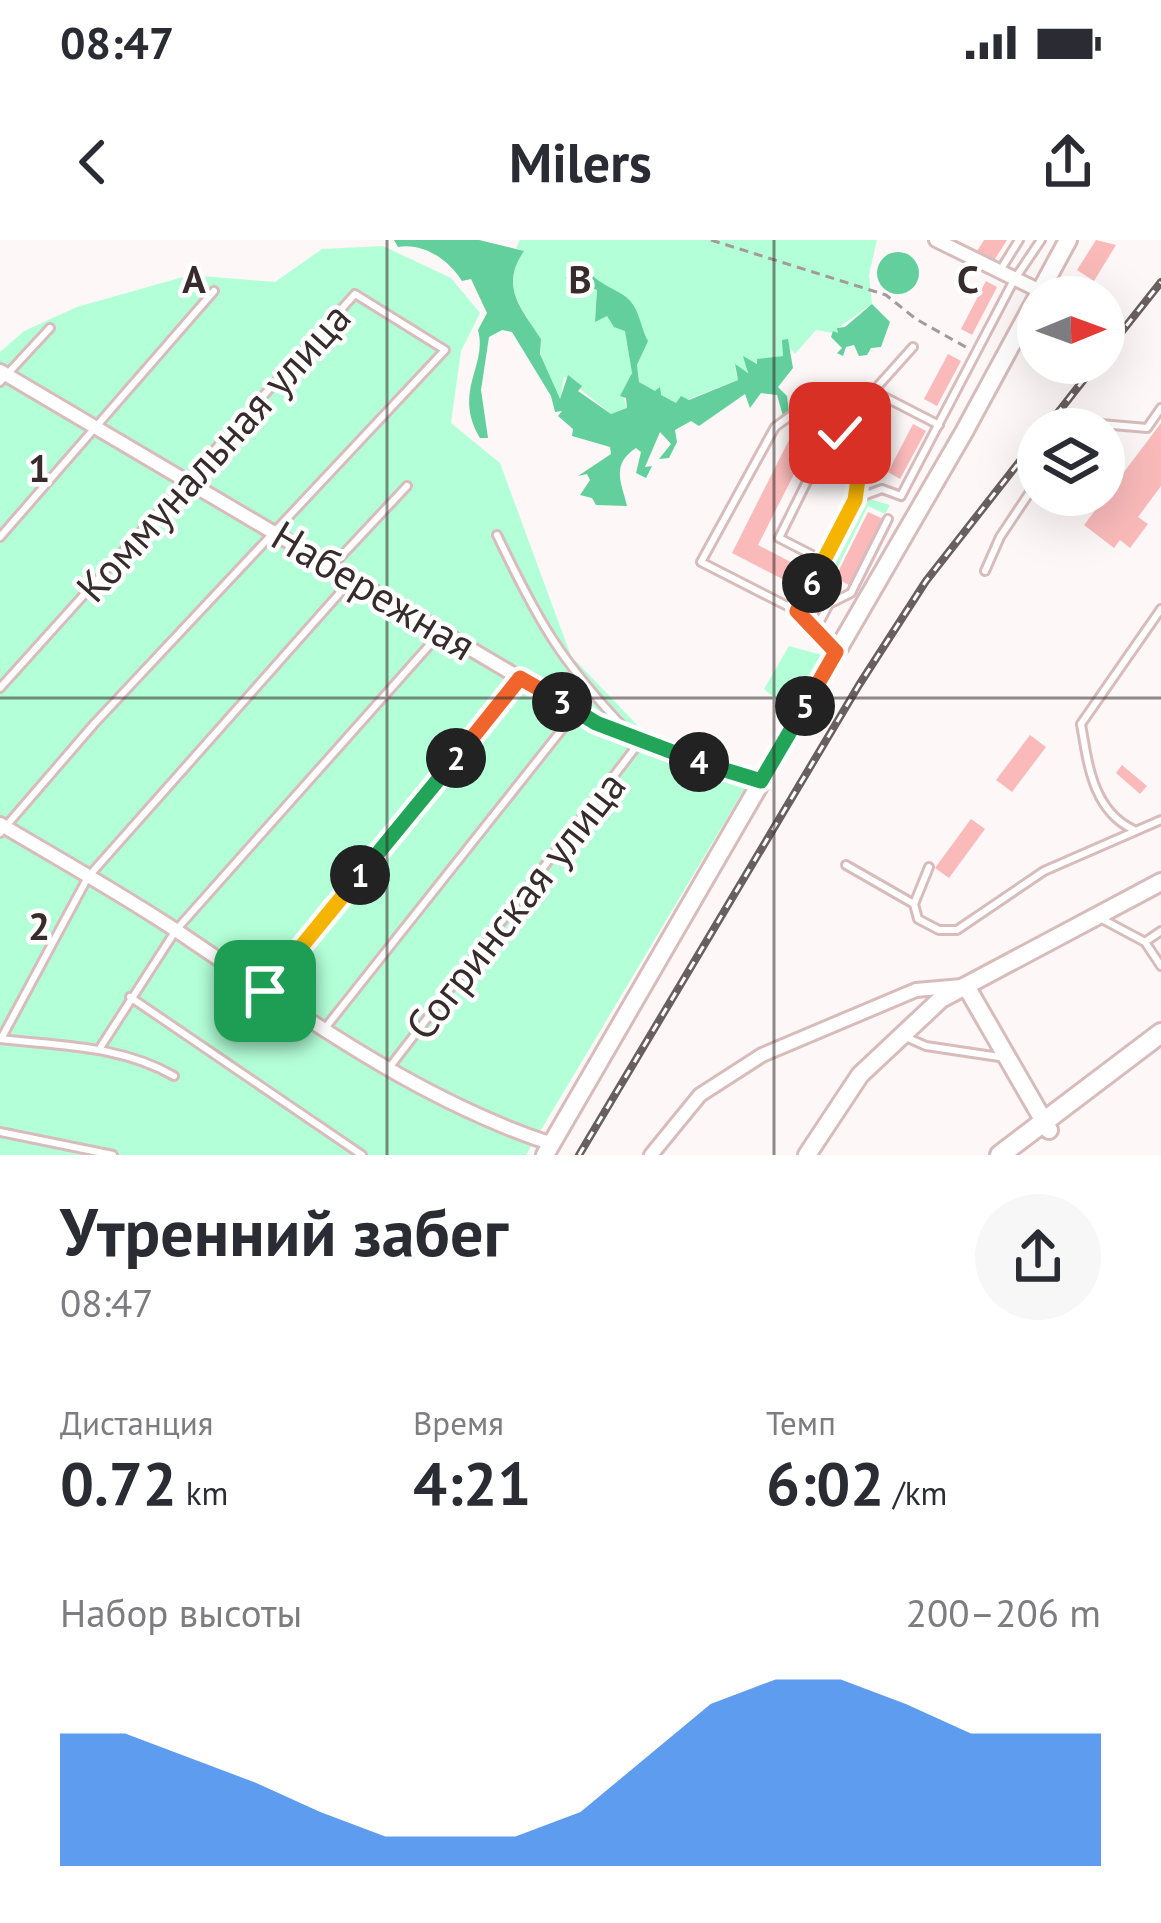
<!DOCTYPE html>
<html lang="ru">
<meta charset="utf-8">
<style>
body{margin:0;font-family:"PT Sans",sans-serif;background:#f7f7f7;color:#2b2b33;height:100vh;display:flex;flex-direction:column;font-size:45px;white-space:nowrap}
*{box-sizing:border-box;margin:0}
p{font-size:39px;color:#7c7c81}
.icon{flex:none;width:66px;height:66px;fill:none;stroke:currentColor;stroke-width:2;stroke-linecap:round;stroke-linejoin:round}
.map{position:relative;height:915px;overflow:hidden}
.drawer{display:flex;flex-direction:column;background:#fff;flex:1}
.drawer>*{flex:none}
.needle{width:78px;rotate:89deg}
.fabs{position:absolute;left:1017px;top:36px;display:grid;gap:24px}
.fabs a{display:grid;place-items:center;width:108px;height:108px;border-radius:50%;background:#fff;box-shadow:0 12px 48px #0002;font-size:60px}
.pin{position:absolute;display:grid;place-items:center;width:102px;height:102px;color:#fff;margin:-51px;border-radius:24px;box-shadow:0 6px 18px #0006}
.km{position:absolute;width:60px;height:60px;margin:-30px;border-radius:50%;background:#222;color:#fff;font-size:33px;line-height:60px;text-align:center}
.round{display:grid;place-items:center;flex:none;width:126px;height:126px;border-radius:63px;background:#f7f7f7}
.summary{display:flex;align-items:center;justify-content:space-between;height:204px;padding:0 60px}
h1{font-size:66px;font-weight:800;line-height:90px}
.stats{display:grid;grid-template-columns:repeat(3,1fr);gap:18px;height:204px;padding:12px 60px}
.stats div{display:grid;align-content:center}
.stats b{font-size:60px;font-weight:800}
.stats small{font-size:33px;font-weight:400}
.stats p{font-size:33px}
.chart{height:336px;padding:24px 60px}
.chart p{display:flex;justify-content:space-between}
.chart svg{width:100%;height:216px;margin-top:12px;fill:#1a73e8;opacity:.7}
.status{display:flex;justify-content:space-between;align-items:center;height:84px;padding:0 60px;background:#fff;direction:ltr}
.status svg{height:33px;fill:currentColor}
header{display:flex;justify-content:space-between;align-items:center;height:156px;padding:0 60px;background:#fff;font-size:54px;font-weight:800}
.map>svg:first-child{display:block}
</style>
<div class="status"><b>08:47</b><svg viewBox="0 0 49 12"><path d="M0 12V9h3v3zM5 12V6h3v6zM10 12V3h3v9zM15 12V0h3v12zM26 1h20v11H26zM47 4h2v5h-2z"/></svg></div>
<header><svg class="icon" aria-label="back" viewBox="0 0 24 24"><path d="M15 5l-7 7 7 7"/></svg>Milers<svg class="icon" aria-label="share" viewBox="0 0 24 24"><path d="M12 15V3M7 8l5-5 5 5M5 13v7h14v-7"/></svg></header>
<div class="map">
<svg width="1161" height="915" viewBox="0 0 1161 915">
<rect width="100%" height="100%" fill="#fdf7f7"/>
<g fill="#b3ffd8">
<path d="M520,0H877L869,35L872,64L838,88L839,94L816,90L795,114L783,100V116L752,123L744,135L734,125L738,140L676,164L639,142L637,125L643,112L636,77L593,35L570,39L597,50L595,81L607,76L625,90L632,132L623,155L627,169L611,174L564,136L560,160C546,146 539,119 541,99C522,68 500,48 523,11L516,8Z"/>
<polygon points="383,6 451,38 480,73 461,111 451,183 500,223 571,416 641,489 757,528 526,915 0,915 0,112 24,91 77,67 190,35 275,42 322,9"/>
<polygon points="869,259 890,265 885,274 868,266 825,353 814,347 857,264"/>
<polygon points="789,406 822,415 795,461 779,462 764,449"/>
</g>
<g fill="#62cf9d">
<path d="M394,0H479L524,11C499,47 522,69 541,99L540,114L560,159L568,135L582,146L578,151L611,174L627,168L626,158L620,156L632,133L625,91L614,87L607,76L595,82L597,50L565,38L589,32C602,46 616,49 626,57C640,68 640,87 648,101L637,125L639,142L655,151L660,147L661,155L676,163L681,156L689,160L738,140L735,124L748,133L743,116L757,124V119L783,116L782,100L788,99L793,128L778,147L787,156L789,172L783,176L777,155L761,153L750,168L745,154L699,186L691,181L675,190L677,202L669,218L659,219L671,204L660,192L645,227L652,226L646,238L636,233L641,212L636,208C610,225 622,244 627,266L596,265L592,258L580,255L590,240L587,234L578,236L611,214L610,207L572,196L573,189L558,176L562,171L555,172L551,156L512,92L502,90L489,97L481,150L488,198H480C452,151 488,126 478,90L487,73L471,39L462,41C449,20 423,2 398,7Z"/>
<circle cx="898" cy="33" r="21"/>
<polygon points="872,64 890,82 881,107 871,108 867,115 859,116 854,105 846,107 843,116 837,113 842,108 831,97 833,91 838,93 837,88 845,87"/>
</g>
<g fill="#fababa">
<polygon points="984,0 1007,0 993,22 977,11"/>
<polygon points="1096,0 1116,5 1094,41 1077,30"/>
<polygon points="986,41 997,47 972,95 961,89"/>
<polygon points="948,114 961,121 937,166 924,159"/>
<polygon points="1161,183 1161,246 1138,277 1148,284 1130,308 1120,300 1114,308 1084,285"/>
<polygon points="797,184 815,193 758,305 806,330 798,347 732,313"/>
<polygon points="913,184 926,191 900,239 888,232"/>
<polygon points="868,272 883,279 851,346 835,338"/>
<polygon points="1030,495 1046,507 1012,552 996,540"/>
<polygon points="1122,525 1147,546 1140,554 1116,533"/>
<polygon points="971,579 985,589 949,638 935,628"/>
</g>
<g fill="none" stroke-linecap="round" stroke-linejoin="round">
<g stroke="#d8bbbb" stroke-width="12">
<g id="lane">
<polyline points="1001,29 1019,0"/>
<polyline points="0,142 50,88"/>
<polyline points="873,151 939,185"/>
<polyline points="1080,189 1101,184 1147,188 1161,168"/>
<polyline points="855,259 882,249 901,256 1014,40 1041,0"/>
<path d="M497,295C538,381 561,422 628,492"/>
<polyline points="0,297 214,51"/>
<polyline points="822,320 779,298 825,205 913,107"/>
<polyline points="333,325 407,246"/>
<polyline points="985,331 1000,297 1038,240"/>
<polyline points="797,371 855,259 858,239 825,205 821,190 793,174 775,187 701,322 797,371 834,410"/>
<polyline points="815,390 829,364 851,353 888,279"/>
<polyline points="0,448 355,54 445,110 94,484 0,593"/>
<path d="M1134,590C1093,571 1088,525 1081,484L1161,369"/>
<polyline points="846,625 914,664"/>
<polyline points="929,627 914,664 918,679 939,690 957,690 1044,631 1161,580"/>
<polyline points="1100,678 1145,702 1161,726"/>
<polyline points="1145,702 1161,691"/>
<polyline points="267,748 520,438"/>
<polyline points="130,757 362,915"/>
<polyline points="326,787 575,473"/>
<polyline points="908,798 926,806 1006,818"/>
<path d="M0,799C60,806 120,805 174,836"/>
<polyline points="1,799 88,637 353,338"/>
<polyline points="100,808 176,690 442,391"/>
<polyline points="389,828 639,503"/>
<polyline points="0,892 113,915"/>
</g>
</g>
<g stroke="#d8bbbb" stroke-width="18">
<g id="street">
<polyline points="936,0 1040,51"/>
<polyline points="0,131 596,483 669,514 761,541"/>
<path d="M0,584C60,620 122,654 180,693C299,773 415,859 552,904"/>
<polyline points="651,915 700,855 762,815 916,750 962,746"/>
</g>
</g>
<g stroke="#d8bbbb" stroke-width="22">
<g id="secondary">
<polyline points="966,746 1049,890"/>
<polyline points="545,915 964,192 1068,0"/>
<polyline points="807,915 860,835 941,759 1161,642"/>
</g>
</g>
<g stroke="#d8bbbb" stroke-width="24">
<polyline id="primary" points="1000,915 1161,793"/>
</g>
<polyline stroke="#a39a9a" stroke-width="3" stroke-dasharray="9 6" stroke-linecap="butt" points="711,0 886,55 916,79 971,110"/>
<use href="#lane" stroke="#fff" stroke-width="6"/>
<use href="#street" stroke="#fff" stroke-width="12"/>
<use href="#secondary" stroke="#fff" stroke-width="16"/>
<use href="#primary" stroke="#fff" stroke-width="18"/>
<g stroke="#695f5f" stroke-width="8">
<g id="rail">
<polyline points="1104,114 1161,42"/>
<polyline points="1045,189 1097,123"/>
<polyline points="579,915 859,445 926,341 1038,198"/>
</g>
</g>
<use href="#rail" stroke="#fff" stroke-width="3" stroke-dasharray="9" stroke-linecap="butt"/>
</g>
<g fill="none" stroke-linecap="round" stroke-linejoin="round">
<g stroke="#fff" stroke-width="24">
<polyline id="split-1" points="265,751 360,635"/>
</g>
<g stroke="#fff" stroke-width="24">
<polyline id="split-2" points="360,635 456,518"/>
</g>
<g stroke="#fff" stroke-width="24">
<polyline id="split-3" points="456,518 520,438 562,462"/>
</g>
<g stroke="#fff" stroke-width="24">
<polyline id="split-4" points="562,462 596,483 699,522"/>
</g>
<g stroke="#fff" stroke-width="24">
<polyline id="split-5" points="699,522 761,541 805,466"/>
</g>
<g stroke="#fff" stroke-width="24">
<polyline id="split-6" points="805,466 836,412 797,371 812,343"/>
</g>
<g stroke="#fff" stroke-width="24">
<polyline id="split-7" points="812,343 855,260 858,239 825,205 840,193"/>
</g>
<use href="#split-1" stroke="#f5b400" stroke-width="15"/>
<use href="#split-2" stroke="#22a559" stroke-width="15"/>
<use href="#split-3" stroke="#f0652b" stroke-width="15"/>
<use href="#split-4" stroke="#22a559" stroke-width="15"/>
<use href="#split-5" stroke="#22a559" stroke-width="15"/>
<use href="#split-6" stroke="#f0652b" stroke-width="15"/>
<use href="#split-7" stroke="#f5b400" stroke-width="15"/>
</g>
<path fill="none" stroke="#372b2b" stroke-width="3" stroke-opacity="0.55" d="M387,0V915M774,0V915M0,458H1161"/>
<g text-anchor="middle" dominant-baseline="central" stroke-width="9" stroke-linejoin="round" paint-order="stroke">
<g font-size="42" fill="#372b2b" stroke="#fff">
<text transform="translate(213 212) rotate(-48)">Коммунальная улица</text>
<text transform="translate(374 350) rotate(31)">Набережная</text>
<text transform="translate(515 665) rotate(-52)">Согринская улица</text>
</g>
</g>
<g font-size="39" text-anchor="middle" font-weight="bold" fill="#372b2b" stroke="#fff" stroke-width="9" stroke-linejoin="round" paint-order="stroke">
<text x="194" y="53">A</text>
<text x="580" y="53">B</text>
<text x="968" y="53">C</text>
<text x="39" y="242">1</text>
<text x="39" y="700">2</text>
</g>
</svg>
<div class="fabs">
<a><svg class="needle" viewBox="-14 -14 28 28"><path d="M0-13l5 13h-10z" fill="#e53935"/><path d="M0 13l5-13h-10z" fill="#7c7c81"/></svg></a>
<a><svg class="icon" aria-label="layers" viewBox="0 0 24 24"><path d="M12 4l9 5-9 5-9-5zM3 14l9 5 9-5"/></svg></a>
</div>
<div class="pin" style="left:265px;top:751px;background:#1e9e55"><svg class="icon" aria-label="arrive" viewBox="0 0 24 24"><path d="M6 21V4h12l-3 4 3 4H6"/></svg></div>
<div class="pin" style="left:840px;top:193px;background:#d93025"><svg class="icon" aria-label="check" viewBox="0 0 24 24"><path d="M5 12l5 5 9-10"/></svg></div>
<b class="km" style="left:360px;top:635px">1</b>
<b class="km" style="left:456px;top:518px">2</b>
<b class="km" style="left:562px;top:462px">3</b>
<b class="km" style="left:699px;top:522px">4</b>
<b class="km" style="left:805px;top:466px">5</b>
<b class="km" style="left:812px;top:343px">6</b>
</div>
<section class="drawer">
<div class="summary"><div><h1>Утренний забег</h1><p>08:47</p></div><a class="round"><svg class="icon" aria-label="share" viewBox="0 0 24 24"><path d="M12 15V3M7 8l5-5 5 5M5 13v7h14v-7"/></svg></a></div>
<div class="stats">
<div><p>Дистанция</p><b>0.72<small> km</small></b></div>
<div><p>Время</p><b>4:21</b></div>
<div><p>Темп</p><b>6:02<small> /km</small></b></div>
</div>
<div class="chart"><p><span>Набор высоты</span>200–206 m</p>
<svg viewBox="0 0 160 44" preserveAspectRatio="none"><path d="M0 44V17L10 17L20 22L30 27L40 33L50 38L60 38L70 38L80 33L90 22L100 11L110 6L120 6L130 11L140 17L150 17L160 17V44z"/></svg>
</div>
</section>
